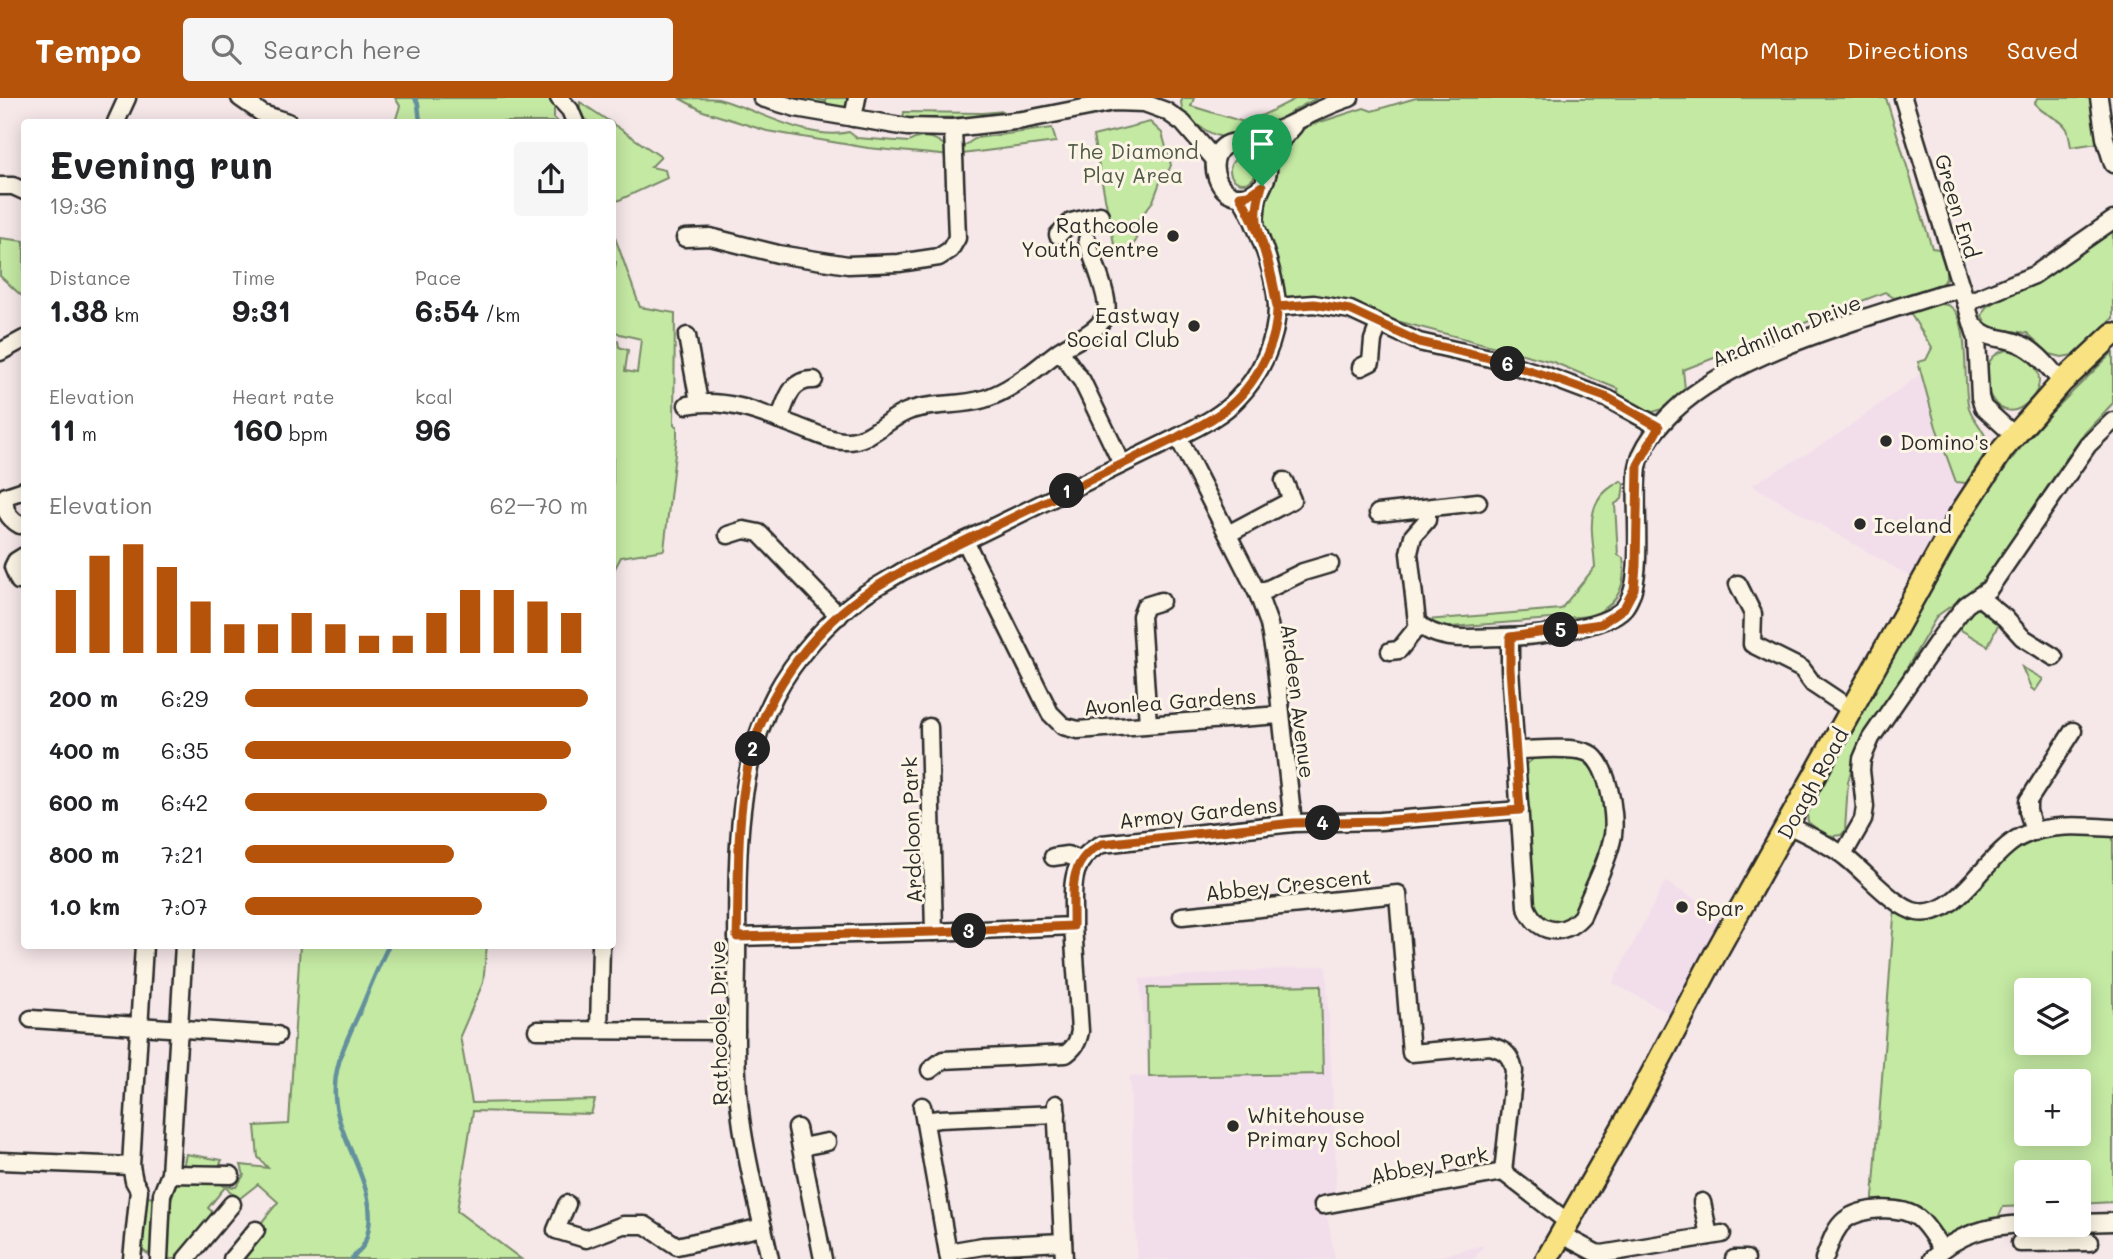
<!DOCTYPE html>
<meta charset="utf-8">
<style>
body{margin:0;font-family:Mali,sans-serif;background:#f6f6f6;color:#202124;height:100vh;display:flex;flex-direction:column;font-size:26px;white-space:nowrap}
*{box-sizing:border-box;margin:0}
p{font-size:23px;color:#757577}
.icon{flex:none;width:38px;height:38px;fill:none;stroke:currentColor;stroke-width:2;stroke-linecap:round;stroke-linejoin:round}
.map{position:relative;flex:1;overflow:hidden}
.details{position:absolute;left:21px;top:21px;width:595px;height:830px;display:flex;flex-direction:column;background:#fff;border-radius:7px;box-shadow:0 4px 18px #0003}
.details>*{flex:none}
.tools{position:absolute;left:2014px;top:880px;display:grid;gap:14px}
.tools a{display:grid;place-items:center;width:77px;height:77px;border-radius:7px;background:#fff;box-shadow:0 4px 18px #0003;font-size:35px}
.pin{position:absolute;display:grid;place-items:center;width:60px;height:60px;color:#fff;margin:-72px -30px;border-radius:50% 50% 50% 0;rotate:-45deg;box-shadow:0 0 7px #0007}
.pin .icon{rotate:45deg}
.km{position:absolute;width:35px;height:35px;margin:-18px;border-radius:50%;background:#222;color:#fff;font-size:19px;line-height:35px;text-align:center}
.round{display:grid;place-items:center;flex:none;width:74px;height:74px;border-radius:7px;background:#f6f6f6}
.head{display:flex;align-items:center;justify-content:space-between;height:119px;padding:0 28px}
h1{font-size:38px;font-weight:700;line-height:52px}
.metrics{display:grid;grid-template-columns:repeat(3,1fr);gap:10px;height:119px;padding:7px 28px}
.metrics div{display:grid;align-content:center}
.metrics b{font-size:30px;font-weight:700}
.metrics small{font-size:19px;font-weight:400}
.metrics p{font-size:19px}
.chart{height:196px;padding:14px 28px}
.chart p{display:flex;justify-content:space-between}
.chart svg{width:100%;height:126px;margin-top:7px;stroke:#b45309;stroke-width:6}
ul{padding:0 28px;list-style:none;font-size:23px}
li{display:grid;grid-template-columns:112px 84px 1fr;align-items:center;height:52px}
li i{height:18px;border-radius:9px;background:#b45309}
header{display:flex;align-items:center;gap:42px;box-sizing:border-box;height:98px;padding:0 35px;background:#b45309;color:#fff}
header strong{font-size:33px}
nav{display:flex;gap:38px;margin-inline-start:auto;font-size:24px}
.search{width:490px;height:63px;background:#f6f6f6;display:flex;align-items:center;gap:18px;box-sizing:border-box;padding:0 24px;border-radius:7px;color:#757577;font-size:26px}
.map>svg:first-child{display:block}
</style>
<header>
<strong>Tempo</strong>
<div class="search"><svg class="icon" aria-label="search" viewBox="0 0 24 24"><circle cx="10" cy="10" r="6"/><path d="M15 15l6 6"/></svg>Search here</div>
<nav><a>Map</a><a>Directions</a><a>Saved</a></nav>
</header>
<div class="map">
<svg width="2113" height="1161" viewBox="0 0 2113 1161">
<rect width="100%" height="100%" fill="#f6e7e9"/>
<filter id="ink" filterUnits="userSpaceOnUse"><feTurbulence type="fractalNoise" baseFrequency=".0143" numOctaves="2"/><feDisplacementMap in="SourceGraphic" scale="14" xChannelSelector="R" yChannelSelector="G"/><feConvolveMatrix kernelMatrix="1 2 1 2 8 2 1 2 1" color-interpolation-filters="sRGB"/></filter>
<g filter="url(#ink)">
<g fill="#f2ddeb">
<polygon points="1922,275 1977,378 1915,481 1752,387 1832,341"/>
<polygon points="1665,784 1728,820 1673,917 1613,885"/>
<polygon points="1326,868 1336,1074 1334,1096 1316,1100 1321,1119 1327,1119 1335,1161 1137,1161 1130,978 1149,979 1140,881"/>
<polygon points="1484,1147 1474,1161 1429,1161"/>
</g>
<g fill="#c4e9a3" stroke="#788a67" stroke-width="2" fill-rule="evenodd">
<polygon points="395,0 549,0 554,5 554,20 558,24 395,24 400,8"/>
<path d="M679,0C691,0 706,0 718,1C757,11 809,44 849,34L857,40L909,44C925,34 944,41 952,58L868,50L767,33L703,13Z"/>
<polygon points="794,0 813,0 826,3 825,0 851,0 841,14 795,4"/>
<path d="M1183,0H1194L1191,8L1247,25L1297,0H1318C1262,24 1244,69 1183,16L1181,4Z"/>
<path d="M1416,0H1886L1932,150L1939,151L1946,172V181L1940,187L1894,200L1885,194L1683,272L1685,291C1657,317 1654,322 1619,300L1618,291L1553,264L1397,223L1387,226L1289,200L1284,197L1261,121L1263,101L1275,80L1283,48L1290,40L1308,28L1364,10L1372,13Z"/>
<path d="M2037,0H2092L2097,22L2098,45L2071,49C2070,44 2069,36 2067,31C2060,18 2042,18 2035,5Z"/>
<polygon points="580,4 610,24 588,24 580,14"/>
<polygon points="1003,13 1003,21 983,19 922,20 918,25 903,23 904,14 983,15"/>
<polygon points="1150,24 1162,35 1171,67 1169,72 1162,79 1153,103 1129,134 1137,141 1129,153 1119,155 1115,151 1093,38"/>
<polygon points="613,26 661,59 651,69 665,72 667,80 613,105"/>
<polygon points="1052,30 1056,44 962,56 964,48 976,40"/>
<circle cx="1243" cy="72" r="13"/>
<polygon points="2113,129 2113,220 2073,257 2062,259 2050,256 2027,235 1989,230 1982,218 1986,209 2037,181"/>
<polygon points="612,131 640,209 675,215 674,327 677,328 677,338 664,452 621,459 613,474 613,241 618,243 619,249 628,252 625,273 637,275 641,241 620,236 613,232 613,173 615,171 616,164 613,163"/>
<polygon points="0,140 24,143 24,200 0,178"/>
<path d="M1935,206C1941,206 1946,205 1951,209C1971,222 1962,288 1969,310C1974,324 1987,334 1989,349L1966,385L1956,384L1936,329L1918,264L1926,262L1932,250L1910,215Z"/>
<path d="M2007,252C2032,256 2051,280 2030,302C1995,341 1963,261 2007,252Z"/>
<polygon points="2113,254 2113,305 2084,336 2063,365 1991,475 1968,496 1937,518 1854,662 1848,684 1845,733 1841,737 1827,739 1808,724 1807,716 1971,418 2017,354 2051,315"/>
<path d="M1621,383L1624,386L1622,401L1615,406L1618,457L1623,460C1627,488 1618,508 1590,518L1438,530L1426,522L1561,511L1595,469C1593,433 1581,403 1621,383Z"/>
<polygon points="1977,510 1996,520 1999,525 1988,548 1956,529"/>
<polygon points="2022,569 2043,581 2035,593 2031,590"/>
<path d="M1577,659C1604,672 1609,713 1606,742L1580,806L1575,814L1561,825C1545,824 1540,819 1532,806L1523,679L1525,667L1535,660Z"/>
<path d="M2105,733L2113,735V1104L2079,1106V1074H2026V1108L2003,1109L1994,1129L1942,1151L1924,1127L1872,1113L1895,806L1920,817L2006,757L2040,740ZM2026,892H2079V945H2026ZM2026,984H2079V1036H2026Z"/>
<polygon points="300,847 487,847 483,885 460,938 472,1005 595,1002 591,1016 473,1013 457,1113 521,1161 232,1161 278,1104 258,1086 239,1101 225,1089 208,1110 217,1118 179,1161 163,1161 167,1152 170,1106 179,1076 215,1081 224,1088 236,1089 244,1077 241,1067 268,1070 258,1059 255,1028 289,1026"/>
<polygon points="1321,887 1323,976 1149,979 1148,890"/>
<polygon points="186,1056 222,1062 219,1069 183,1069"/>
<polygon points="143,1098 154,1100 154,1151 148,1156 141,1151"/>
</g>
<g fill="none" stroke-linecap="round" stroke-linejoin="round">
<g stroke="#63909d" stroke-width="4.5">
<polyline points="415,0 418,6 420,24"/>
<path d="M352,1161C356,1156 363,1150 365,1144C386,1089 331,1042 335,988C336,959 352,932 363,906C371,886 379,866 389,847"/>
</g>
<g stroke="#2b2b2b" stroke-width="21">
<g id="minor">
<polyline points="240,0 263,16 288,24"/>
<polyline points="559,0 570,12 575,24"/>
<polyline points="762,0 796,10 907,29 953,30 1023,22 1114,4 1144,5 1166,13 1183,25 1215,62"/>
<polyline points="1903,0 1977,241 1980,299 1983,309 2015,338"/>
<polyline points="2099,0 2105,40 2113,66"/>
<polyline points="853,20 857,0"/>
<polyline points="116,24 127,0"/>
<path d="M1242,44C1280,36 1313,11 1350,0"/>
<polyline points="1267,64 1278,46 1294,28"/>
<polyline points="0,88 13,88 24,93"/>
<path d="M1255,126C1256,116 1256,107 1258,99C1261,90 1267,82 1268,73C1269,58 1256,45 1241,44C1192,42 1219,127 1262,88"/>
<polyline points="1058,137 1071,124 1100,117"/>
<polyline points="685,140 710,139 778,156 848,167 899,165 939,159 950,152 957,140 953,30"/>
<polyline points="1966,205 2034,177 2113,122"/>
<polyline points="1277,209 1314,206 1350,212 1419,244 1490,260 1547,278 1608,301 1659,329"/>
<path d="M1973,227C1990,244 2001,237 2020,246C2037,253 2050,271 2062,284"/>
<polyline points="687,238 699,304"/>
<polyline points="1060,253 1082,283 1122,366"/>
<polyline points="0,254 24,241"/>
<polyline points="1361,269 1371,264 1373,242 1379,226"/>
<path d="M687,307C727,299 767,317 804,331C817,336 831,343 845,343C870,344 884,323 906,314C930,304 958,309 984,301C1013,292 1035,271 1059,253C1074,243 1097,234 1105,218C1113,204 1091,159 1087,142"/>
<path d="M779,322C787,302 790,281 814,282"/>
<polyline points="1178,339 1258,496 1269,526 1275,560 1293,725"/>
<path d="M24,392L6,398C2,411 9,421 20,427L24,426"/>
<path d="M1427,410V422L1413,438L1409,455L1417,524C1438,546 1475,539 1503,539C1530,539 1606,531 1624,510C1647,483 1632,406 1638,369C1641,349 1660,326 1675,312C1732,256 1863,221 1940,196L1962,191"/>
<polyline points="1378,415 1478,404"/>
<polyline points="1228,436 1292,402 1284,383"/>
<polyline points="728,437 744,432 759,435 839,518"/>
<polyline points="965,443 1050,615 1063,628 1078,632 1281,617"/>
<polyline points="24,458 16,463 13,469 19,483 24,483"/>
<polyline points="1738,486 1753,516 1752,546 1802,571 1813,586 1852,612"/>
<polyline points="1258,496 1303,474 1330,466"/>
<polyline points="1979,499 2005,520 2022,539 2054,559"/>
<path d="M1510,539V571L1526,808C1537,836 1563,840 1582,818C1592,792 1608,764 1613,737C1616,716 1608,661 1586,654C1568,648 1535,652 1516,652"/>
<polyline points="1390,553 1399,552 1419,527"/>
<polyline points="1148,626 1141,518 1145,508 1161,503"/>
<polyline points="929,629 934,834"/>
<path d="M1788,727C1806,736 1824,744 1840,755C1861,769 1894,810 1917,814C1959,821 1986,755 2022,738C2048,725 2085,728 2113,730"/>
<polyline points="2034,734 2028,713 2028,703 2073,633"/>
<polyline points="1843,757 1863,722 1865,709 1861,672 1862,661 1871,640 1942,537 1966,507 1989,491 2088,347 2113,323"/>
<polyline points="1053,759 1067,757 1081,762"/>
<path d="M1182,818L1398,796L1411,955L1490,948C1506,952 1511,958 1514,973L1503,1074"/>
<path d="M737,839L934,834L1073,828C1074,794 1066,763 1102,746L1293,725L1380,723L1520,712"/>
<polyline points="31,921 277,937"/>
<polyline points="537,932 736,933"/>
<polyline points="599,932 601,847"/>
<path d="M930,972L943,962L1066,956C1075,949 1078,944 1080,933L1073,828"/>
<polyline points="1056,1006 1064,1161"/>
<polyline points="922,1008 949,1161"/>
<polyline points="925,1023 939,1021 1057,1016"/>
<polyline points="797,1030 823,1161"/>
<polyline points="801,1049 827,1044"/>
<polyline points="0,1063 131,1068"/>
<polyline points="170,1076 231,1077"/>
<polyline points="1702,1104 1709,1138"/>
<polyline points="567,1106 556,1132 586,1141 623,1127 645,1127 677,1148 763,1129"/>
<polyline points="1323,1107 1503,1074 1569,1125"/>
<polyline points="2079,1125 2113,1124"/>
<polyline points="1562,1137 1596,1155 1602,1156 1722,1136"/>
<polyline points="2020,1145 2090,1144"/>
<polyline points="948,1154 983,1148 1063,1144"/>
<polyline points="132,1161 139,1092 134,1083 131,1068 144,847"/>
<polyline points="159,1161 162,1096 170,1076 184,847"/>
<polyline points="186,1161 232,1106"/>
<polyline points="232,1161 256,1132"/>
<path d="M770,1161C760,1115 747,1068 741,1021C734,970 736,918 737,867C738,777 732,679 775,597C795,559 828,523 862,498C875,489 890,481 903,473L1178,339C1199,328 1221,318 1237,301C1260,278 1277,242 1277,209C1276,177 1257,125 1240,98"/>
<polyline points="1734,1161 1746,1161"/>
<path d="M1824,1161C1830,1148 1833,1132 1845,1122C1862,1109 1901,1107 1918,1120C1928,1128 1935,1142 1942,1151"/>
<path d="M1932,1161C1958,1135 1991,1127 2026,1126"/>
</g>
</g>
<g stroke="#2b2b2b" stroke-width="26">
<polyline id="major" points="1547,1161 1637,1004 1718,851 1959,418 2003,351 2062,284 2113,236"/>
</g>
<use href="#minor" stroke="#fcf5e5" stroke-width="16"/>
<use href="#major" stroke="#f8e281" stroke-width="21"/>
</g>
</g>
<g fill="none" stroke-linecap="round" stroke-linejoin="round" filter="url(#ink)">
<g stroke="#fff" stroke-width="14">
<path id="route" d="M1262,88C1250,125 1261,136 1270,171C1273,183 1276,197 1277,208C1278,250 1251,296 1216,318C1205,326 1191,332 1178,339L903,473C889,481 875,489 862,498C807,538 762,601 748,668C736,724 739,782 737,839L934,834L1073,828C1074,794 1066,763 1102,746L1293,725L1380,723L1520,712L1510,571V539L1601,526L1624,510L1634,491L1636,468L1638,367L1659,329L1608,300L1547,278L1490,260L1419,244L1350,212L1314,206L1277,209C1270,170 1261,132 1240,98L1248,97L1262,88"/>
</g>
<use href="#route" stroke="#b45309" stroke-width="9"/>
</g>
<g fill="#2b2b2b" stroke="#fcf5e5" stroke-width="2.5">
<circle cx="1173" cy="138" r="7"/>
<circle cx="1194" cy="228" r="7"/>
<circle cx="1886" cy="343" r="7"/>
<circle cx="1860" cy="426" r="7"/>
<circle cx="1682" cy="809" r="7"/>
<circle cx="1233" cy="1028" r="7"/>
</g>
<g text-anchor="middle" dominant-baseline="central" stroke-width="6" stroke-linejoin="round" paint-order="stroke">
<g font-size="21" fill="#515a49" stroke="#fcf5e5">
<text x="1133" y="52">The Diamond<tspan x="1133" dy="24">Play Area</tspan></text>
</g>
<g font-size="21" fill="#2b2b2b" stroke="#fcf5e5">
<text transform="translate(1958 108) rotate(73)">Green End</text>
<text transform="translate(1786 232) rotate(-22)">Ardmillan Drive</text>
<text transform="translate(1170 603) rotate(-4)">Avonlea Gardens</text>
<text transform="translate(1299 603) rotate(83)">Ardeen Avenue</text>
<text transform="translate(1812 685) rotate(-61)">Doagh Road</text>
<text transform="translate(1198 714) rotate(-6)">Armoy Gardens</text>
<text transform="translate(911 732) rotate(-92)">Ardcloon Park</text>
<text transform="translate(1288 786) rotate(-6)">Abbey Crescent</text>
<text transform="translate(718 925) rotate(-91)">Rathcoole Drive</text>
<text transform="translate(1429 1066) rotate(-11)">Abbey Park</text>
</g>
<g font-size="21" fill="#2b2b2b" stroke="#fcf5e5" text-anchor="start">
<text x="1159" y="126" text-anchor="end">Rathcoole<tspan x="1159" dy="24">Youth Centre</tspan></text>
<text x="1180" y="216" text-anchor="end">Eastway<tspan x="1180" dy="24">Social Club</tspan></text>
<text x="1900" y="343">Domino's</text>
<text x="1874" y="426">Iceland</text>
<text x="1696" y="809">Spar</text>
<text x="1247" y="1016">Whitehouse<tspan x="1247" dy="24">Primary School</tspan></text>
</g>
</g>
</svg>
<div class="tools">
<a><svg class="icon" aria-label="layers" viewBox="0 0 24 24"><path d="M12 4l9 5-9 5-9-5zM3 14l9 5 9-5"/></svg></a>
<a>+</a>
<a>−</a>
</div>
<div class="pin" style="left:1262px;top:88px;background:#1e9e55"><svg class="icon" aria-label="arrive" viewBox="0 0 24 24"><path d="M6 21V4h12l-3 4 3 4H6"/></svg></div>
<b class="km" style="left:1067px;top:393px">1</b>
<b class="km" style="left:753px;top:651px">2</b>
<b class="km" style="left:969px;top:833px">3</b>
<b class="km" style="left:1323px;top:725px">4</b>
<b class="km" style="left:1561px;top:532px">5</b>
<b class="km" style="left:1508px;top:266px">6</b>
<section class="details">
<div class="head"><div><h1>Evening run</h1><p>19:36</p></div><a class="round"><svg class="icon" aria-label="share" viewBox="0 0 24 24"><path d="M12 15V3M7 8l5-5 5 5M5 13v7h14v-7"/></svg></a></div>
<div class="metrics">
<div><p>Distance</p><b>1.38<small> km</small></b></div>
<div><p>Time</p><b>9:31</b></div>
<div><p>Pace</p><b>6:54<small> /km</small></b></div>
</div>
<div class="metrics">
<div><p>Elevation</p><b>11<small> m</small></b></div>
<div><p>Heart rate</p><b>160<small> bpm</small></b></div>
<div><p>kcal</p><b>96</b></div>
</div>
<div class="chart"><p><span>Elevation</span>62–70 m</p>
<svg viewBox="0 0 160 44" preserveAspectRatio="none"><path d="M5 44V22M15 44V10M25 44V6M35 44V14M45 44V26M55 44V34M65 44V34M75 44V30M85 44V34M95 44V38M105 44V38M115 44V30M125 44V22M135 44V22M145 44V26M155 44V30"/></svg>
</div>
<ul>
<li><b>200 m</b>6:29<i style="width:100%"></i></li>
<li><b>400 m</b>6:35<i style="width:95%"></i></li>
<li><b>600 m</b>6:42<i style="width:88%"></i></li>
<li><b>800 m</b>7:21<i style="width:61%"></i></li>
<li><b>1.0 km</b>7:07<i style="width:69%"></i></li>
</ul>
</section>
</div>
